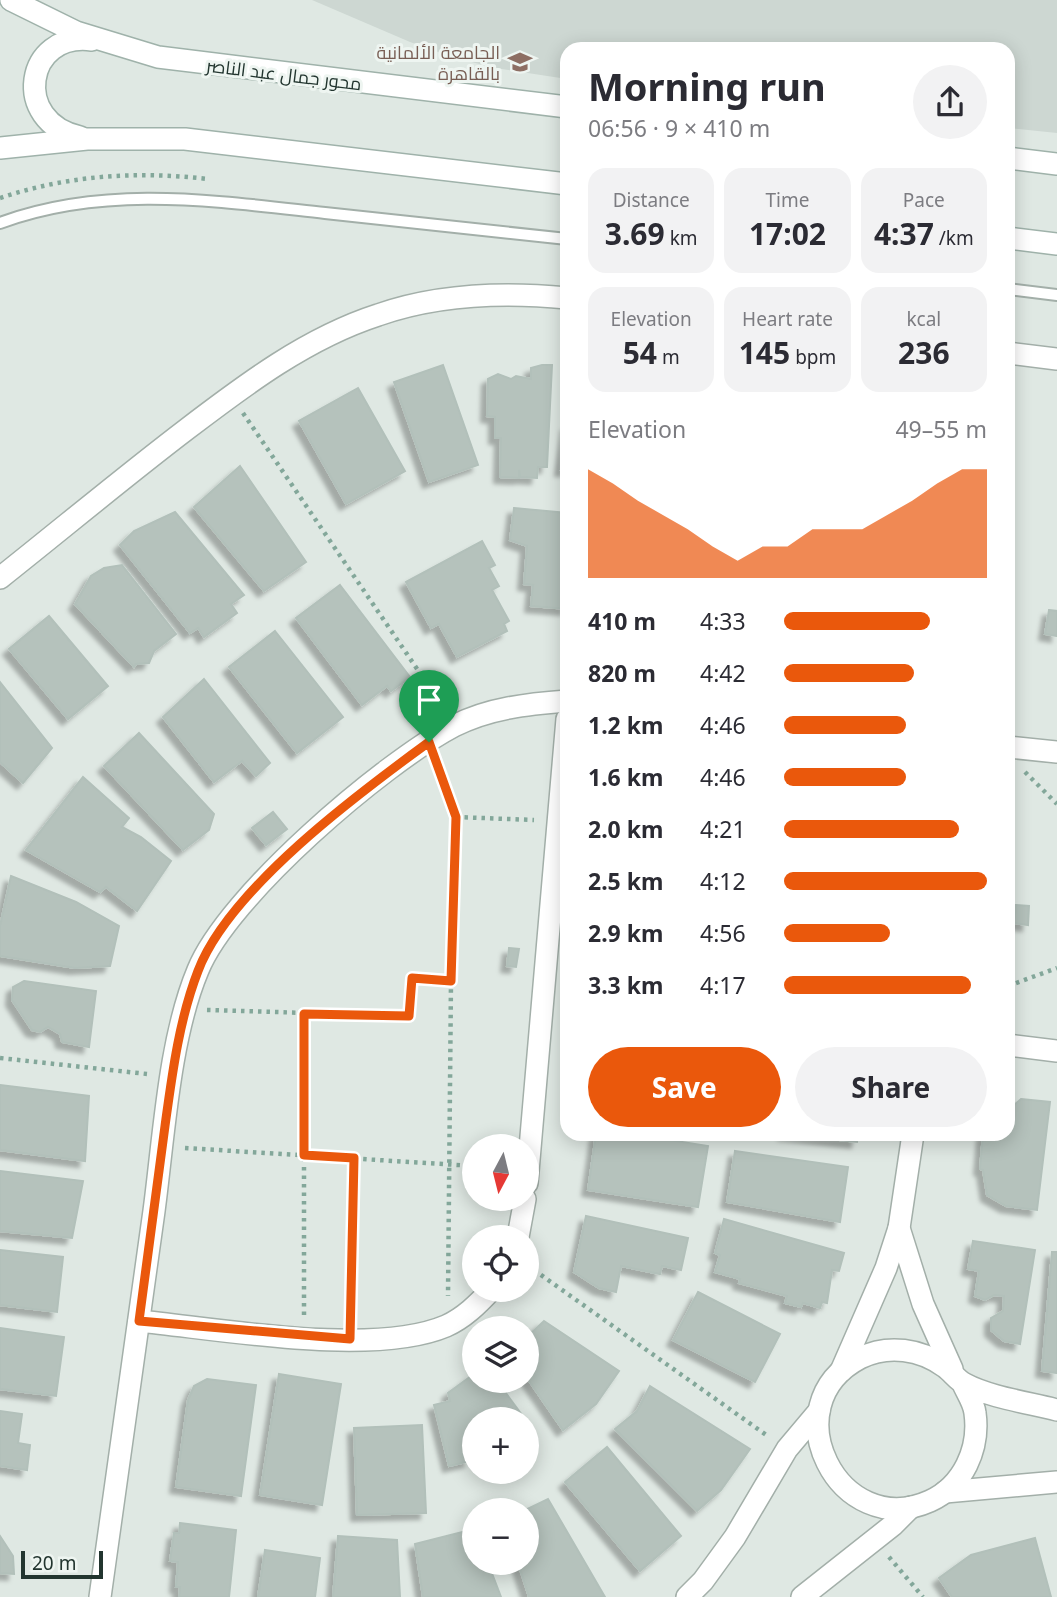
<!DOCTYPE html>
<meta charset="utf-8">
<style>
body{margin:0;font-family:"Noto Sans",Cairo,sans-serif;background:#f2f2f3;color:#2b2b33;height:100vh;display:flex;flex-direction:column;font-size:26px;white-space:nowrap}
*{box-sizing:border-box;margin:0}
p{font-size:23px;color:#7c7c81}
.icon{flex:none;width:38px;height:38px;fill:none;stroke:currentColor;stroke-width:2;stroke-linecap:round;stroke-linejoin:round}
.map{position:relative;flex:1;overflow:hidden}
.drawer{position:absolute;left:560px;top:42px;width:455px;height:1099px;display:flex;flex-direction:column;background:#fff;border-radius:21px;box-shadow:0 4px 18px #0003}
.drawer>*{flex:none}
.needle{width:46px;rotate:187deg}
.buttons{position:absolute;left:462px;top:1134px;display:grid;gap:14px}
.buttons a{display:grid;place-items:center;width:77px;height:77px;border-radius:50%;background:#fff;box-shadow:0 4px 18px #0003;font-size:35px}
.scale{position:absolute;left:21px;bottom:18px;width:82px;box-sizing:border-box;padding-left:7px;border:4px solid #22352f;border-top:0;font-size:19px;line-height:24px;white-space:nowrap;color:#22352f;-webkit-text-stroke:5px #eef5f1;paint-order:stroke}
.pin{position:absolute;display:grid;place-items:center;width:60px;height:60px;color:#fff;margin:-72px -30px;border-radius:50% 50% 50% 0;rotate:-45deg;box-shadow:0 0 7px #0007}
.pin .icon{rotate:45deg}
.round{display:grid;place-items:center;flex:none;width:74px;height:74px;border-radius:37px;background:#f2f2f3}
.head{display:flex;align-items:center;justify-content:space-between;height:119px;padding:0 28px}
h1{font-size:38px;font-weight:700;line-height:52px}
.figures{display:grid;grid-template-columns:repeat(3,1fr);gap:10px;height:119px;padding:7px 28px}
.figures div{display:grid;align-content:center;border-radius:18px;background:#f2f2f3;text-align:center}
.figures b{font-size:30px;font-weight:700}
.figures small{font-size:19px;font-weight:400}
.figures p{font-size:19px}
.chart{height:196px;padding:14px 28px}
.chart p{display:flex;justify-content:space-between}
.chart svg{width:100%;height:126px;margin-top:7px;fill:#ea580c;opacity:.7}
.button{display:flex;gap:14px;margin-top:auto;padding:14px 28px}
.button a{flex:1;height:80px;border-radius:42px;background:#ea580c;color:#fff;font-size:28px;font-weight:700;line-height:80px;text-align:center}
.button a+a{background:#f2f2f3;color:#2b2b33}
ul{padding:0 28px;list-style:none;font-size:23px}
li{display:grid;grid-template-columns:112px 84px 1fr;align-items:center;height:52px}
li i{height:18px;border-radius:9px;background:#ea580c}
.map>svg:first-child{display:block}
</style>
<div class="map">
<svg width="1057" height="1597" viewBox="0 0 1057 1597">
<defs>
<filter id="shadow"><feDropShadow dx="-6" dy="6" stdDeviation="2" flood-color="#0004"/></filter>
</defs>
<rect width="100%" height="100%" fill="#dfe8e3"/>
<polygon fill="#cdd7d2" points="312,0 1057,0 1057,133 1008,128 1008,49 567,49 567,79 495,68 452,57 410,42"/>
<g fill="#b5c2bc" stroke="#b2c0ba" stroke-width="2" filter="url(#shadow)">
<polygon points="443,365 478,465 429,482 394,382"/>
<polygon points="542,365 552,365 547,467 538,467 537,478 520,477 519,470 519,478 500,477 501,438 495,438 495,417 487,416 488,379 498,374 511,379 516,376 531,379 531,368"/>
<polygon points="358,388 405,471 346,504 299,421"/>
<polygon points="567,424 567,470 561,470"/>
<polygon points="240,466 306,562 264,591 194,507"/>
<polygon points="514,508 567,513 567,609 531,606 533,585 524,584 527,546 510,540"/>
<polygon points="175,512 244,595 231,604 237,613 204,637 198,628 190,633 120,545 134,531"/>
<polygon points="482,541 495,565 489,568 499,586 492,590 509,621 504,624 507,631 457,657 439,624 431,628 406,582"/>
<polygon points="122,565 176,634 154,651 149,663 136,664 134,667 75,604 91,576 104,568"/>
<polygon points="340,585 410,677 391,691 387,686 362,705 296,618"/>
<polygon points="1049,610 1057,611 1057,636 1045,634"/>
<polygon points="49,616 108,686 68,719 9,649"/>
<polygon points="275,631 343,717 297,753 229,667"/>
<polygon points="204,679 270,763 256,776 242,761 214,782 163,717"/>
<polygon points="0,682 52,748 23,783 0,762"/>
<polygon points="139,733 214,814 209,830 183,850 104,766"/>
<polygon points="83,777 129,818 122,827 141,837 171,861 137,911 106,887 100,892 26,850"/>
<polygon points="273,812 287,829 266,845 252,828"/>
<polygon points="11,876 76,902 119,926 110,966 75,968 0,956 0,926"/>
<polygon points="1016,905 1029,906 1028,925 1014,923"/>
<polygon points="509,948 519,949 516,967 507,966"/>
<polygon points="24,981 96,991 89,1047 62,1042 60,1034 48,1027 40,1032 32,1030 12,1000 13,987"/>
<polygon points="0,1085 89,1096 85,1161 0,1150"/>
<polygon points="1021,1099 1050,1102 1037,1210 1006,1206 987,1195 983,1170 980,1169 983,1134 1008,1134 1008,1106 1013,1106"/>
<polygon points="596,1134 632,1134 708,1146 698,1207 588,1190"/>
<polygon points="783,1134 858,1134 857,1142"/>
<polygon points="735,1151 848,1167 840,1222 727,1202"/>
<polygon points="0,1171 83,1181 72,1238 0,1231"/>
<polygon points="586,1216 688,1238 681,1270 662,1266 660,1274 621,1266 616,1292 599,1288 574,1272"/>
<polygon points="724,1219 844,1253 839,1271 832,1270 827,1303 822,1302 820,1308 803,1303 801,1307 785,1303 787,1296 739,1283 740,1279 715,1272 720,1255 715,1253"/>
<polygon points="973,1241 1035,1250 1020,1344 1004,1341 991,1330 991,1318 1003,1311 1004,1296 994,1295 985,1300 975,1296 979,1271 968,1269"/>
<polygon points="0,1250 63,1257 57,1312 0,1305"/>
<polygon points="1052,1252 1057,1252 1057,1373 1042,1371"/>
<polygon points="698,1292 780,1334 755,1382 673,1340"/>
<polygon points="544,1321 619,1371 596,1404 563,1430 527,1378 527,1337"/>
<polygon points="0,1328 64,1337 56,1396 0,1389"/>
<polygon points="279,1374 341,1384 322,1505 260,1495"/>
<polygon points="474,1374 474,1381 497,1381 525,1419 474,1419 474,1450 467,1451 470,1461 449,1466 434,1405 450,1401 448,1393"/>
<polygon points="207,1379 256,1385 241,1496 176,1487 188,1400 194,1386"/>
<polygon points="650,1386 750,1449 721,1490 697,1511 615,1429 637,1411"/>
<polygon points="0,1411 22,1414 18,1443 30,1445 27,1470 0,1466"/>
<polygon points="422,1425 426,1513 357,1515 354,1428"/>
<polygon points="607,1447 681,1536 640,1571 565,1482"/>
<polygon points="548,1499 605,1597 529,1597 518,1563 527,1563 525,1510"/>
<polygon points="180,1523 236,1530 229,1597 179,1597 180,1587 176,1587 178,1562 170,1561 174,1533 179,1533"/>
<polygon points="474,1529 474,1563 488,1563 501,1597 423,1597 415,1544"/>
<polygon points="0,1536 13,1556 14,1574 0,1573"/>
<polygon points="338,1536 397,1540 400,1597 333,1597"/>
<polygon points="1035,1538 1051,1597 952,1597 939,1578 971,1555"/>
<polygon points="265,1550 320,1558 315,1597 258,1597"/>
</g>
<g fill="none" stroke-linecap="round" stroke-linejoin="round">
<g stroke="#a3afa9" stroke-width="14">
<g id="service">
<path d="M0,223C106,184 215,201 325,213C405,221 486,230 567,239"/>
<polyline points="1008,289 1057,295"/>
</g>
</g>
<g stroke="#a3afa9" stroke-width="24">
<g id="minor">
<polyline points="1008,353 1057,359"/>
<path d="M0,578C63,528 124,477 187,429C246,384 307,338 378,315C438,294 505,292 567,298"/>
<polyline points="1008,747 1057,752"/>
<polyline points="1008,1045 1057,1051"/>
<polyline points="527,1183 567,719"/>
<polyline points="899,1228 923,1304 952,1369"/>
<polyline points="518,1237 525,1199"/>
<path d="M139,1321C220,1329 373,1357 446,1326C464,1318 478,1304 491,1290"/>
<polyline points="841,1371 886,1268 899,1228 913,1134"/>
<path d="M963,1384C967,1393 974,1403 975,1413C980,1449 963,1486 930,1501C839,1542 770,1405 860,1358C888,1344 921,1349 945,1367C952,1372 958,1381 965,1384C989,1397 1030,1403 1057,1410"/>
<polyline points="945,1492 1057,1482"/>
<path d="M100,1597C118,1468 137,1339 154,1211C164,1136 169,1039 198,970C228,896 382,764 454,726C489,708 528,704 567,701"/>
<polyline points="687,1597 703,1581 735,1537 787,1449 819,1411"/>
<polyline points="802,1597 893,1525 911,1507"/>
</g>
</g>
<g stroke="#9fb2aa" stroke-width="24">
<g id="secondary">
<polyline points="11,0 76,32 158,57 567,107"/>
<path d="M80,137C11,122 25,31 92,40"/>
<polyline points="0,148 87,139 185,139 567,184"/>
<polyline points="1008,158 1057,164"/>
<polyline points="1008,238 1057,244"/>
</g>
</g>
<g stroke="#83a79a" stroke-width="4.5" stroke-dasharray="3.5 5" stroke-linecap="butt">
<path d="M0,198C69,175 136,171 208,179"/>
<polyline points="243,413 443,707"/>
<polyline points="437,763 456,817 451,981 448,1296"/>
<polyline points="1025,772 1057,804"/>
<polyline points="456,817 534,820"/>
<polyline points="1008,986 1057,968"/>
<polyline points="207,1010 409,1016 412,978 451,981"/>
<polyline points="0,1058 147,1074"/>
<polyline points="185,1148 474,1166"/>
<polyline points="527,1265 769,1437"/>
<polyline points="304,1315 304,1014"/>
<polyline points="350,1318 353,1158"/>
<polyline points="889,1557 923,1597"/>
</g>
<use href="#service" stroke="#fff" stroke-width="10"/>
<use href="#minor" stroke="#fff" stroke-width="21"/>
<use href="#secondary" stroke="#fff" stroke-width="21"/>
</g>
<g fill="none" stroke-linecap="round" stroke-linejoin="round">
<g stroke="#fff" stroke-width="14">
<path id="route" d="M429,742L456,817L451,981L412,978L409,1016L304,1014V1155L354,1158L350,1339L139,1321C148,1256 156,1191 165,1126C172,1075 179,1020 198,971C229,889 359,793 429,742Z"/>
</g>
<use href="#route" stroke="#ea580c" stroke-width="9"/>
</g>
<defs>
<g id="university-bare" transform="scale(1.89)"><path d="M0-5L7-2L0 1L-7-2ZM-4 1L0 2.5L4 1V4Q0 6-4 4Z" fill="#8d6e63" stroke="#eef5f1" stroke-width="2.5" paint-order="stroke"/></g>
</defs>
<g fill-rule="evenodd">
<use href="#university-bare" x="520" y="62"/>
</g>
<g text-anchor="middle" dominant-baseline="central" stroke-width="6" stroke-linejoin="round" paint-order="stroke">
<g font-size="18" fill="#785e54" stroke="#eef5f1" text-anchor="end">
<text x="500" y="52">الجامعة الألمانية<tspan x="500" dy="21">بالقاهرة</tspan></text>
</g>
<g font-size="18" fill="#22352f" stroke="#eef5f1">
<text transform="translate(284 74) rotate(7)">محور جمال عبد الناصر</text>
</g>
</g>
</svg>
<div class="buttons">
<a><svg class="needle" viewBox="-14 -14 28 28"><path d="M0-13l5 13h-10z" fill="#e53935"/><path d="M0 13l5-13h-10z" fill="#7c7c81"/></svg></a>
<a><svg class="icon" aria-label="locate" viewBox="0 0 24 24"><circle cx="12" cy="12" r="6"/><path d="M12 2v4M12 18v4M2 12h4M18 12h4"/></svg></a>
<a><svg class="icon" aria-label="layers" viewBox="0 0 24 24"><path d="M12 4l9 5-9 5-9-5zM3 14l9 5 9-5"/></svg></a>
<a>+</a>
<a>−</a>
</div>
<div class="scale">20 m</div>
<div class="pin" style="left:429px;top:742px;background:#1e9e55"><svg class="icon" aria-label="arrive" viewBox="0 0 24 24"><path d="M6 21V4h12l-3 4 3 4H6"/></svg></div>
<section class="drawer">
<div class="head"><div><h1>Morning run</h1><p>06:56 · 9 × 410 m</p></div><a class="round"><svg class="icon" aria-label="share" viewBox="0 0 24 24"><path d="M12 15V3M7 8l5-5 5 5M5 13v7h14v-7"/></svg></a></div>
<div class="figures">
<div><p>Distance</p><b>3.69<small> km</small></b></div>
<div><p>Time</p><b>17:02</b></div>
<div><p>Pace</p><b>4:37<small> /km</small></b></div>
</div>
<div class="figures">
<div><p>Elevation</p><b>54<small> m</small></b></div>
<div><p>Heart rate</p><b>145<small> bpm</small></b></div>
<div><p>kcal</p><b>236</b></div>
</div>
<div class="chart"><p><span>Elevation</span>49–55 m</p>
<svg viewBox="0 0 160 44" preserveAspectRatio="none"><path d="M0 44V6L10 11L20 17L30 22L40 27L50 33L60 38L70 33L80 33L90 27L100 27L110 27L120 22L130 17L140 11L150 6L160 6V44z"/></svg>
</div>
<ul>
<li><b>410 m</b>4:33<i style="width:72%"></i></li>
<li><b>820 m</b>4:42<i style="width:64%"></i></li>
<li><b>1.2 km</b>4:46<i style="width:60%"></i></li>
<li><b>1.6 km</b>4:46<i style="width:60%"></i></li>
<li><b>2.0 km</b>4:21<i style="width:86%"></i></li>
<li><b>2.5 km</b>4:12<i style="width:100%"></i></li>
<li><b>2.9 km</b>4:56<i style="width:52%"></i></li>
<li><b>3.3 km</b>4:17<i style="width:92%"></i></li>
</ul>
<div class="button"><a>Save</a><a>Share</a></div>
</section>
</div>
